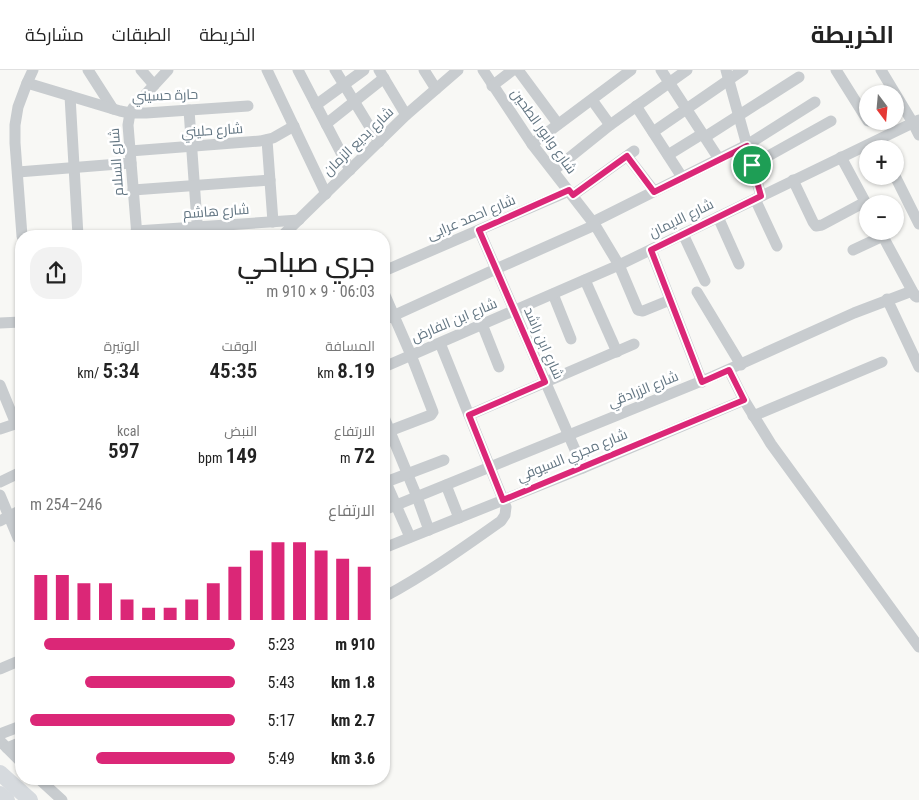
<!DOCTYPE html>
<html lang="ar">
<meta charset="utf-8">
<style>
body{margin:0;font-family:"Roboto Condensed",Cairo,sans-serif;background:#f2f2f2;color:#222;direction:rtl;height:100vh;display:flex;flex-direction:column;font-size:19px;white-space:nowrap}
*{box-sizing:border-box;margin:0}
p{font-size:16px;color:#767676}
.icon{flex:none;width:28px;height:28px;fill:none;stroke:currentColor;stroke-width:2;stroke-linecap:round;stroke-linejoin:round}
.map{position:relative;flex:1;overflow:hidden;direction:ltr}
.sheet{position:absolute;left:15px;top:160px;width:375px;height:555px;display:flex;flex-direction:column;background:#fff;border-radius:20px;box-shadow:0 1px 4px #0004;direction:rtl}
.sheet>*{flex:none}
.needle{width:32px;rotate:164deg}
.tools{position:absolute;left:859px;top:15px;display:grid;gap:10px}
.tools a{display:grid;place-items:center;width:45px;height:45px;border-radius:50%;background:#fff;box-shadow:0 1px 4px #0004;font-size:25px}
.pin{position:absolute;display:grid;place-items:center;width:42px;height:42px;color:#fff;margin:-21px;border:2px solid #fff;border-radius:50%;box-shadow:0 1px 5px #0007}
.round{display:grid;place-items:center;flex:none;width:52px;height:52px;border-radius:20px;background:#f2f2f2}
.headline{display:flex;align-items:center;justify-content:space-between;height:85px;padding:0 15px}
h1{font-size:28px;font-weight:600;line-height:38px}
.stats{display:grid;grid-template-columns:repeat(3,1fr);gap:8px;height:85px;padding:5px 15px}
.stats div{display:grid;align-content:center}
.stats b{font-size:21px;font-weight:600}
.stats small{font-size:14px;font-weight:400}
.stats p{font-size:14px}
.chart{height:140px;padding:10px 15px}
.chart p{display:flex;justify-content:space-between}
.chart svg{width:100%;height:90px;margin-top:5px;stroke:#db2777;stroke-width:6}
ul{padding:0 15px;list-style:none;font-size:16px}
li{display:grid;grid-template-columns:80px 60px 1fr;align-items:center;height:38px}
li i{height:12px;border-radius:6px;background:#db2777}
header{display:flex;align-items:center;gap:30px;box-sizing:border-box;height:70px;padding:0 25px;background:#fff;border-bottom:1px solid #e0e0e0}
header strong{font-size:24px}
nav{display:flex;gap:28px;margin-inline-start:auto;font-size:18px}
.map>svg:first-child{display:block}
</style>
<header>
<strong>الخريطة</strong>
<nav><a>الخريطة</a><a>الطبقات</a><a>مشاركة</a></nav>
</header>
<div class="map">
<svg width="919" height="730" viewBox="0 0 919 730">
<rect width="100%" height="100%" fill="#f8f8f5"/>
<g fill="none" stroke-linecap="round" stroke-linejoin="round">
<g stroke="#c8cccf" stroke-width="11">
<polyline points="88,0 113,39"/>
<polyline points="141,0 154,15"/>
<polyline points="267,0 326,124"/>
<polyline points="298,0 350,100"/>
<polyline points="335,0 379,72"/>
<polyline points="379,0 406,45"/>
<polyline points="424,0 436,19"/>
<polyline points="483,0 532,74 595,155 619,195 638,240 643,241 670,230"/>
<polyline points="518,0 558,54"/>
<polyline points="661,0 719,89"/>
<polyline points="726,0 761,126"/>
<polyline points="836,0 868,51"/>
<polyline points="881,0 913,53 919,65"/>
<polyline points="27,13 120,41 130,43 146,43 248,36"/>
<polyline points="492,16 513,0"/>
<polyline points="70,26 78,166"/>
<polyline points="592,30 610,55"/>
<polyline points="316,35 364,0"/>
<polyline points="636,36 682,107"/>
<polyline points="189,40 198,166"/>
<polyline points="326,54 384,8"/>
<polyline points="653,62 743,0"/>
<polyline points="705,67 799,7"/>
<polyline points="267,70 273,152"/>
<polyline points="532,74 631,0"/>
<polyline points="130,81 260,71 273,68 294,56"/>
<polyline points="668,85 702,64"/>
<polyline points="627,86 654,121"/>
<polyline points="841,87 868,137"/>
<polyline points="752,95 831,51"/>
<polyline points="554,100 610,55 687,0"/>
<polyline points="18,102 131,93"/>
<polyline points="895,106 919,154"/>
<polyline points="793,110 813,152 816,156 822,155 865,132"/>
<polyline points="133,120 270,110"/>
<polyline points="573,125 634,81"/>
<polyline points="755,129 777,176"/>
<polyline points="718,147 739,194"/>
<polyline points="593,152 747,75 815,32"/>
<polyline points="479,160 583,398"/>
<polyline points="136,161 299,150"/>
<polyline points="880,161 915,226 917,227 919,226"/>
<polyline points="683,164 705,211"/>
<polyline points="22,166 15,73 15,55 18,37 27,13 33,0"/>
<polyline points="137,166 128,55 130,43 133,38 168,0"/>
<polyline points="282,166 406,45 458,0"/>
<polyline points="651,180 702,312"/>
<polyline points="853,180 883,166"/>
<polyline points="384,201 569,121"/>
<polyline points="585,210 617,282"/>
<polyline points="697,222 741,295"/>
<polyline points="384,223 411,285 433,342 431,345 384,363"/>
<polyline points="553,224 571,269"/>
<polyline points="887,229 919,297"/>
<polyline points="384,250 496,199 595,155"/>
<polyline points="0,253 21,252"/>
<polyline points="482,254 499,297"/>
<polyline points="384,297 619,195 919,50"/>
<polyline points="729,300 744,330 771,374 919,577"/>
<polyline points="0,315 16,354"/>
<polyline points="469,345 634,274"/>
<polyline points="753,346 882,292"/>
<polyline points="384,347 417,427 429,460"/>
<polyline points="0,359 21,352"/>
<polyline points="384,408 410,467"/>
<polyline points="0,412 21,402"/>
<polyline points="386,412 444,390"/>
<polyline points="446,415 459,448"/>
<polyline points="0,425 18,468"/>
<polyline points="384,440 714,306 854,243 912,221"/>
<polyline points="0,451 21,440"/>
<polyline points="384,478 583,398 744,330"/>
<path d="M384,527C425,505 463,478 501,451L505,445L506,437L440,273"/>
<polyline points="0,599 21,590"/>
<polyline points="0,664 21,656"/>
<polyline points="0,671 21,692"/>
<polyline points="7,678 21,672"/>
<polyline points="39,709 62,730"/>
</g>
<g stroke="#d6dade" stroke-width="16">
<polyline points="0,703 30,730"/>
<polyline points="0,724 7,730"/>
</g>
</g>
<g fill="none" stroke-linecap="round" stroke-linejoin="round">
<g stroke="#fff" stroke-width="10">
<polygon id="route" points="747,76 761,126 651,180 702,312 729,300 744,330 503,430 469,345 545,312 479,160 569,120 573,125 627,86 654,122"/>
</g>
<use href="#route" stroke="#db2777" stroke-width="6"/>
</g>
<g text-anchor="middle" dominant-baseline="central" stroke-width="5" stroke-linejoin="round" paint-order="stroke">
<g font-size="14" fill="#627582" stroke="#fff">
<text transform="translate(165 25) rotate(-2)">حارة حسيني</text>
<text transform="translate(212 60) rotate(-4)">شارع حليني</text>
<text transform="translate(544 61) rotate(54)">شارع وابور الطحين</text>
<text transform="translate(358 71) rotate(-44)">شارع بديع الزمان</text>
<text transform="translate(116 92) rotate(-94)">شارع السلام</text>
<text transform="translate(216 141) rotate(-4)">شارع هاشم</text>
<text transform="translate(471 147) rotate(-23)">شارع احمد عرابى</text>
<text transform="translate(681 148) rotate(-26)">شارع الايمان</text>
<text transform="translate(454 250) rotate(-23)">شارع ابن الفارض</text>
<text transform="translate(544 273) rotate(66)">شارع ابن راشد</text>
<text transform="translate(643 319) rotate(-22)">شارع الزرادقي</text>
<text transform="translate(572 385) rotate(-22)">شارع مجري السيوفي</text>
</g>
</g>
</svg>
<div class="tools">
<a><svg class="needle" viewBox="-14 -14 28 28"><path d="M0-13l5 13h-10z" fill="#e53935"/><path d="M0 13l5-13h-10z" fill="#767676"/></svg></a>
<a>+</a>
<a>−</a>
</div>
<div class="pin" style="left:752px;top:95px;background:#1e9e55"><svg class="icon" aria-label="arrive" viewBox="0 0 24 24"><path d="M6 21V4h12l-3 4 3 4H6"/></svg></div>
<section class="sheet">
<div class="headline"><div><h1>جري صباحي</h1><p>06:03 · 9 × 910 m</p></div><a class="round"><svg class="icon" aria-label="share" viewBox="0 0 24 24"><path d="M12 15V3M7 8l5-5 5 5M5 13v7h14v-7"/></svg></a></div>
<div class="stats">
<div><p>المسافة</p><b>8.19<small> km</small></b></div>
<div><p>الوقت</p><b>45:35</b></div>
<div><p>الوتيرة</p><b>5:34<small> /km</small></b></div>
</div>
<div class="stats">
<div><p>الارتفاع</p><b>72<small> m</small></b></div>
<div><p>النبض</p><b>149<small> bpm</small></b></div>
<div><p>kcal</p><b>597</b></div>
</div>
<div class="chart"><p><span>الارتفاع</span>246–254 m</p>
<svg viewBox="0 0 160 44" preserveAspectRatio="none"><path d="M5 44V22M15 44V22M25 44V26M35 44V26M45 44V34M55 44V38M65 44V38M75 44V34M85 44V26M95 44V18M105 44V10M115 44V6M125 44V6M135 44V10M145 44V14M155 44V18"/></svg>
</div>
<ul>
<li><b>910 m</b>5:23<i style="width:93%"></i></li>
<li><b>1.8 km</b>5:43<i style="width:73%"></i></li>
<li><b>2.7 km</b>5:17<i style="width:100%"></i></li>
<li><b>3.6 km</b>5:49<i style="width:68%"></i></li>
</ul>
</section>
</div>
